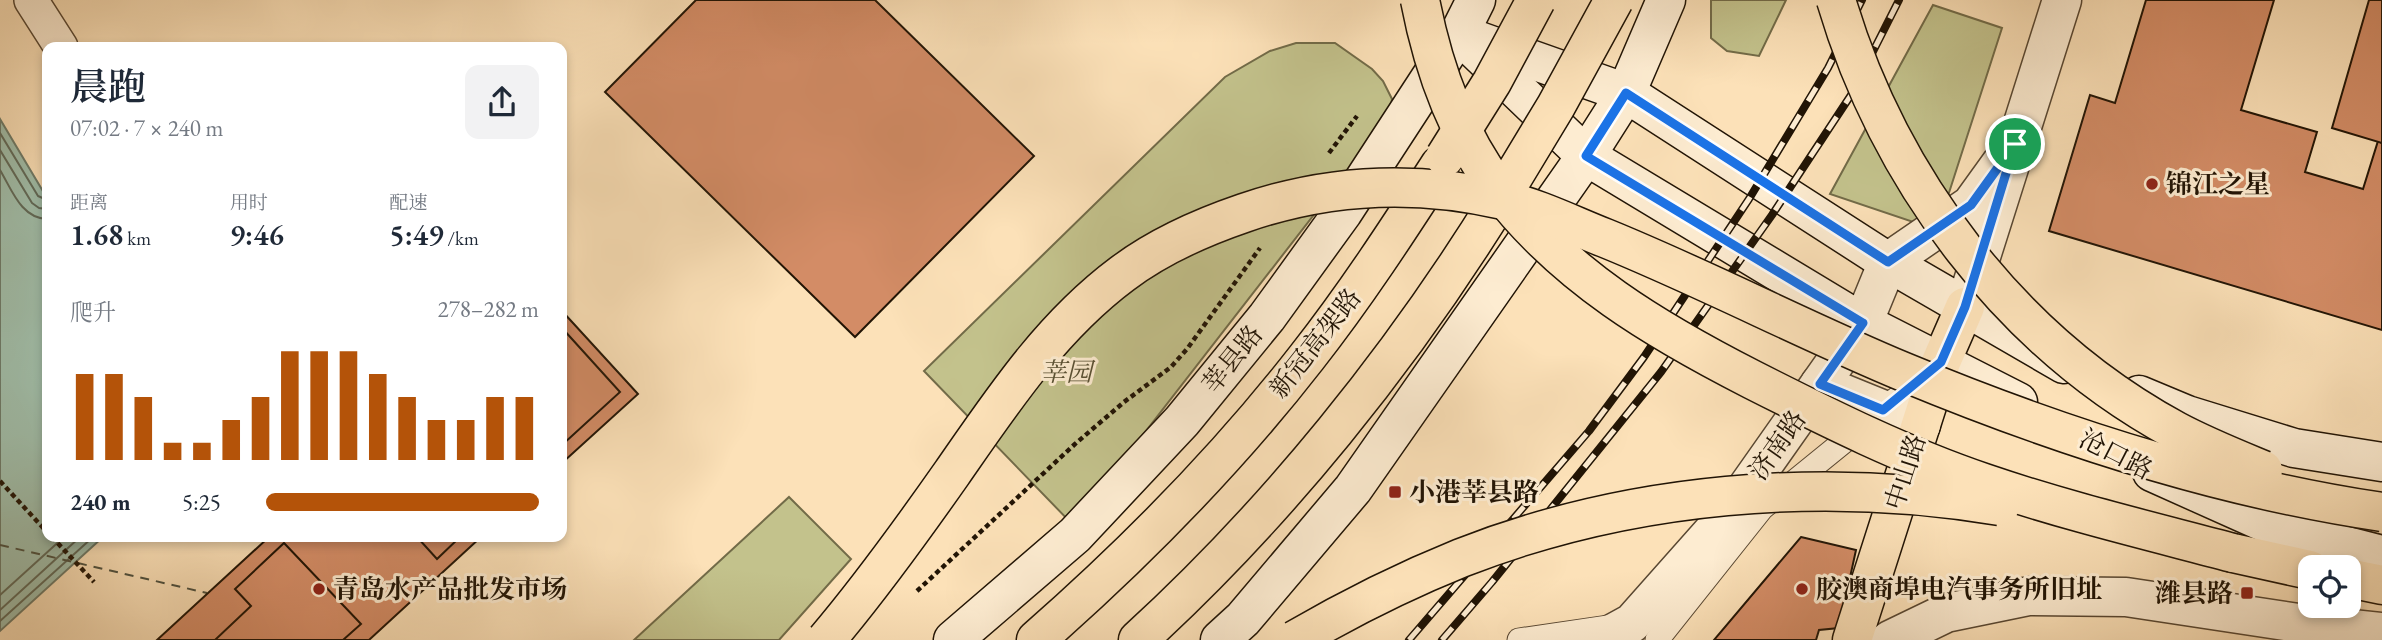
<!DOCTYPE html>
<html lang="zh">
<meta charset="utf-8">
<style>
body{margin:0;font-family:"EB Garamond","Noto Serif SC",serif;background:#f2f2f3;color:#1f2937;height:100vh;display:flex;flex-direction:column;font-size:26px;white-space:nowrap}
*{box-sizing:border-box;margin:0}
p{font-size:23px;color:#747a83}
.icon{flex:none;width:38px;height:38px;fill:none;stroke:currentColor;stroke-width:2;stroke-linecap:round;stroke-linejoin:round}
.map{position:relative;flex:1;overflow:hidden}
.drawer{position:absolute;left:42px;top:42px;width:525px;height:500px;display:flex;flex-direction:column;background:#fff;border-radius:14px;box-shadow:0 4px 10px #0003}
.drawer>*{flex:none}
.controls{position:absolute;left:2298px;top:555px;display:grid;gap:14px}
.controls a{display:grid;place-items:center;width:63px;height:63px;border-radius:14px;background:#fff;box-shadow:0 4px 10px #0003;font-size:35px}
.pin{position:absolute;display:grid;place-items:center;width:60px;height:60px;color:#fff;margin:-30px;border:4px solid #fff;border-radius:50%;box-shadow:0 2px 7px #0007}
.round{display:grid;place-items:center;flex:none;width:74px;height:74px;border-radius:14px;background:#f2f2f3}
.head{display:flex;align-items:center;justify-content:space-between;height:119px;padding:0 28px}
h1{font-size:38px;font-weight:600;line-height:52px}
.figures{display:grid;grid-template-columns:repeat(3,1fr);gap:10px;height:119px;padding:7px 28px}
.figures div{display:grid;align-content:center}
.figures b{font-size:30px;font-weight:600}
.figures small{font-size:19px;font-weight:400}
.figures p{font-size:19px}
.chart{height:196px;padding:14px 28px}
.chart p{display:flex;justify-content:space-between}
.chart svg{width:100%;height:126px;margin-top:7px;stroke:#b45309;stroke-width:6}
ul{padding:0 28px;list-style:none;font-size:23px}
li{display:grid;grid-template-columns:112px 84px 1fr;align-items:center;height:52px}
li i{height:18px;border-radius:9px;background:#b45309}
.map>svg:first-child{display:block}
</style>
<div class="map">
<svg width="2382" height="640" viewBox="0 0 2382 640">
<rect width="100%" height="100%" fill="#fce1b8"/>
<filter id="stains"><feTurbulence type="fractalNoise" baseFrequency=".00286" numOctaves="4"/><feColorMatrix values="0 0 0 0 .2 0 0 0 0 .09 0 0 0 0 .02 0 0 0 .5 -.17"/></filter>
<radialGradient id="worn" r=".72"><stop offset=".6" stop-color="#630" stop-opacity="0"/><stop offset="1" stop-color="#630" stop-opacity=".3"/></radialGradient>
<g fill="#c3c28c" stroke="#726b48" stroke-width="2">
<polygon points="1711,0 1786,0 1759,56 1727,51 1711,38"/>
<polygon points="1933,5 2002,28 1937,230 1830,194"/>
<polygon points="1296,43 1335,43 1372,69 1383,81 1392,99 1389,118 1073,525 924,371 1225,77 1270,51"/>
<polygon points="789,497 851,559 779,640 634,640"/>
</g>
<polygon fill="#a0beaa" stroke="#6d7a68" stroke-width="2" points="0,119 47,198 47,537 103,537 0,631"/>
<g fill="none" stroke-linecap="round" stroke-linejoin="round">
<g stroke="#606958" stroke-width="2">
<polyline points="0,133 38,196 47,200"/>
<polyline points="0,150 32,203 39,208 47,209"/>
<path d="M0,170C12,190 21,218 47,219"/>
<polyline points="0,595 64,537"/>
<polyline points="0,610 80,537"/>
<polyline points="0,621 93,537"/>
</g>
<polyline stroke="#4d503f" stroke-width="2" stroke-dasharray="9 7" stroke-linecap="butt" points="0,545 207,593"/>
</g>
<g fill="#d38c66" stroke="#211405" stroke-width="2">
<polygon points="696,0 875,0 1034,156 855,337 605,92"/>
<polygon points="2146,0 2274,0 2241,110 2317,132 2305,172 2363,189 2378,141 2382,143 2382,330 2049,231 2090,95 2115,103"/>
<polygon points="2369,0 2382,0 2382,143 2332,128"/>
<polygon points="562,311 638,394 562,463"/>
<polygon points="562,328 620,392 562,445"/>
<polygon points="269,537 481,537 369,640 157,640"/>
<polygon points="417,537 460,537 437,559"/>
<polygon points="1801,537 1856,550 1839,628 1819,630 1816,640 1714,640"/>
<polygon points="284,543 361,624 343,640 215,640 251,606 235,589"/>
</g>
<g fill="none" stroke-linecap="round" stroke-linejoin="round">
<g stroke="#584732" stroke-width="25">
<g id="service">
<polyline points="1519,640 1615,626"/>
<polyline points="1657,640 1762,508 1927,374"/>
</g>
</g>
<g stroke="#584732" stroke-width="36">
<polyline id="pedestrian" points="31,0 61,47"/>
</g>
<g stroke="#584732" stroke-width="41">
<g id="tertiary">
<polyline points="1965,307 2062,0"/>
<polyline points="1820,384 1921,425"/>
<polyline points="1601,640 1632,623 1727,516 1863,323 1888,262 1971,205 2015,144"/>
<polyline points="1890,640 1946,613 2029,596 2126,597 2305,624 2382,632"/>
</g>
</g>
<g stroke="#211405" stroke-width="41">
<g id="secondary">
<polyline points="1459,34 1586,156 1863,323 2018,402"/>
<polyline points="1479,41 1626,93 1888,262 2064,364"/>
<polyline points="2139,395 2187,415 2294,448 2382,462"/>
<polyline points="2152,472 2277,528 2382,555"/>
<polyline points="953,640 1075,535 1182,421 1267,317 1343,212 1459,34 1476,0"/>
<polyline points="1220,640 1243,619 1353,489 1586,156 1626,93 1666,0"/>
</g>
</g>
<g stroke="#211405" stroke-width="41">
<polyline id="primary" points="1852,640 1941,362 1965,307"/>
</g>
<g stroke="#211405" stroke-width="41">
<g id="trunk">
<polyline points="2233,553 2310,570"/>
<polyline points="2348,578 2382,585"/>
<path d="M1036,640C1134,554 1227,460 1307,357C1355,296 1398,230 1440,165"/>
<path d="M1138,640C1277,513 1402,358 1501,197"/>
</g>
</g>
<g stroke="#211405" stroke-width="4.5" stroke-dasharray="5 3.5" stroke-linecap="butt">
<polyline points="1329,153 1357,116"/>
<polyline points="0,481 47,532"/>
<polyline points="52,537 94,582"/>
<polyline points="917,591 1075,444 1124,402 1171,367 1187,349 1260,248"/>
</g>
<use href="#service" stroke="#fdecd1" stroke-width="23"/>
<use href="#pedestrian" stroke="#fdecd1" stroke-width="33"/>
<use href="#tertiary" stroke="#fdecd1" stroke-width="38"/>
<use href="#secondary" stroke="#fdecd1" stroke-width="38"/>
<use href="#primary" stroke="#fce1b8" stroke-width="38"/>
<use href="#trunk" stroke="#fce1b8" stroke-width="38"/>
<g stroke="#211405" stroke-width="8">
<g id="rail">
<polyline points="1409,640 1589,431 1644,357 1749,199 1828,68 1862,0"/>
<polyline points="1442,640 1492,582 1661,372 1772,215 1851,95 1899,0"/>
</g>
</g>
<use href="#rail" stroke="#fdecd1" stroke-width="5" stroke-dasharray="16" stroke-linecap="butt"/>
<g stroke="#211405" stroke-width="41" stroke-linecap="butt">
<g id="trunk-bridge">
<path d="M1420,0C1433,68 1456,133 1498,189C1564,276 1657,331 1753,380C1828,418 1904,456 1984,483C2066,511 2150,531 2233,553"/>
<path d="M1836,0C1889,179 2010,341 2176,431C2204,446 2234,458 2263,470"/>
<polyline points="1445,157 1492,82 1536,0"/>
<polyline points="1501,197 1556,106 1614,0"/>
<path d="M826,640C871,587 912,530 952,473C1002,401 1051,327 1122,274C1159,246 1200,228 1244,213C1328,184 1416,180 1503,200C1538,208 1572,225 1605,238C1706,279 1803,330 1904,372C2056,435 2218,488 2382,512"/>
<path d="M1295,640C1348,609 1404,581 1461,558C1629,492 1822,476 2000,506"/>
</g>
</g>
<use href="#trunk-bridge" stroke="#fce1b8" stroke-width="38"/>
</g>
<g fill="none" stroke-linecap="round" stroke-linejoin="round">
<g stroke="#fff" stroke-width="14">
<polygon id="route" points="1626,93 1888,262 1971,205 2015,144 1965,307 1941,362 1883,410 1820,384 1863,323 1586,156"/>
</g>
<use href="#route" stroke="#1a73e8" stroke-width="9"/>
</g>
<g fill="#8f2418" stroke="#fdecd1" stroke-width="2.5">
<circle cx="2152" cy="184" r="7"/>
<rect x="1388" y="485" width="14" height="14" rx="3.5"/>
<circle cx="319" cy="589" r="7"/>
<circle cx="1802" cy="589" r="7"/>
<rect x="2240" y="586" width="14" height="14" rx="3.5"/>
</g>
<g text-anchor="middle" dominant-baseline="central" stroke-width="6" stroke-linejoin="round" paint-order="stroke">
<g font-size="26" font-weight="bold" fill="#211405" stroke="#fdecd1" text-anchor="start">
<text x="2166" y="184">锦江之星</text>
<text x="1409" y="492">小港莘县路</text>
<text x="333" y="589">青岛水产品批发市场</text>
<text x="1816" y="589">胶澳商埠电汽事务所旧址</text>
<text x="2233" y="593" text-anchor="end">潍县路</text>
</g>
<g font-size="26" fill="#211405" stroke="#fdecd1">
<text transform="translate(1315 343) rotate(-52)">新冠高架路</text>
<text transform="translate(1232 359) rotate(-51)">莘县路</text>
<text transform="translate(1777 445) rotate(-55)">济南路</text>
<text transform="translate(2116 454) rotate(27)">沧口路</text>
<text transform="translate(1905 472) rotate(-72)">中山路</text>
</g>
<g font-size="26" font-style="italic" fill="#5a5134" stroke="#fdecd1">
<text x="1066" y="372">莘园</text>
</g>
</g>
<rect width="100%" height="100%" filter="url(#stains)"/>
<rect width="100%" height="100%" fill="url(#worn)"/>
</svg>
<div class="controls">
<a><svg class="icon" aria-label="locate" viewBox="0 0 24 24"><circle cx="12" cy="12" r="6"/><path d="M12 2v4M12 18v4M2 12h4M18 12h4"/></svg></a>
</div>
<div class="pin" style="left:2015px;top:144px;background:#1e9e55"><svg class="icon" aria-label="arrive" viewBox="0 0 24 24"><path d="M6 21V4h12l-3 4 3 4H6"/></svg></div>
<section class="drawer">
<div class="head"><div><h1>晨跑</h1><p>07:02 · 7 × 240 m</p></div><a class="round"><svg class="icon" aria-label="share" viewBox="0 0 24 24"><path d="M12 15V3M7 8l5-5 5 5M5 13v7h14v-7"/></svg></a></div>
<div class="figures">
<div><p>距离</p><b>1.68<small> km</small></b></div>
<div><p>用时</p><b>9:46</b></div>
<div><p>配速</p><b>5:49<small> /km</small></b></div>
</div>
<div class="chart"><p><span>爬升</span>278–282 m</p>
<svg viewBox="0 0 160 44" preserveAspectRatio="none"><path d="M5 44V14M15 44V14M25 44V22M35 44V38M45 44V38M55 44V30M65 44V22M75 44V6M85 44V6M95 44V6M105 44V14M115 44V22M125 44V30M135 44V30M145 44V22M155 44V22"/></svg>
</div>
<ul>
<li><b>240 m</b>5:25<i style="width:100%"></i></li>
</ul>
</section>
</div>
